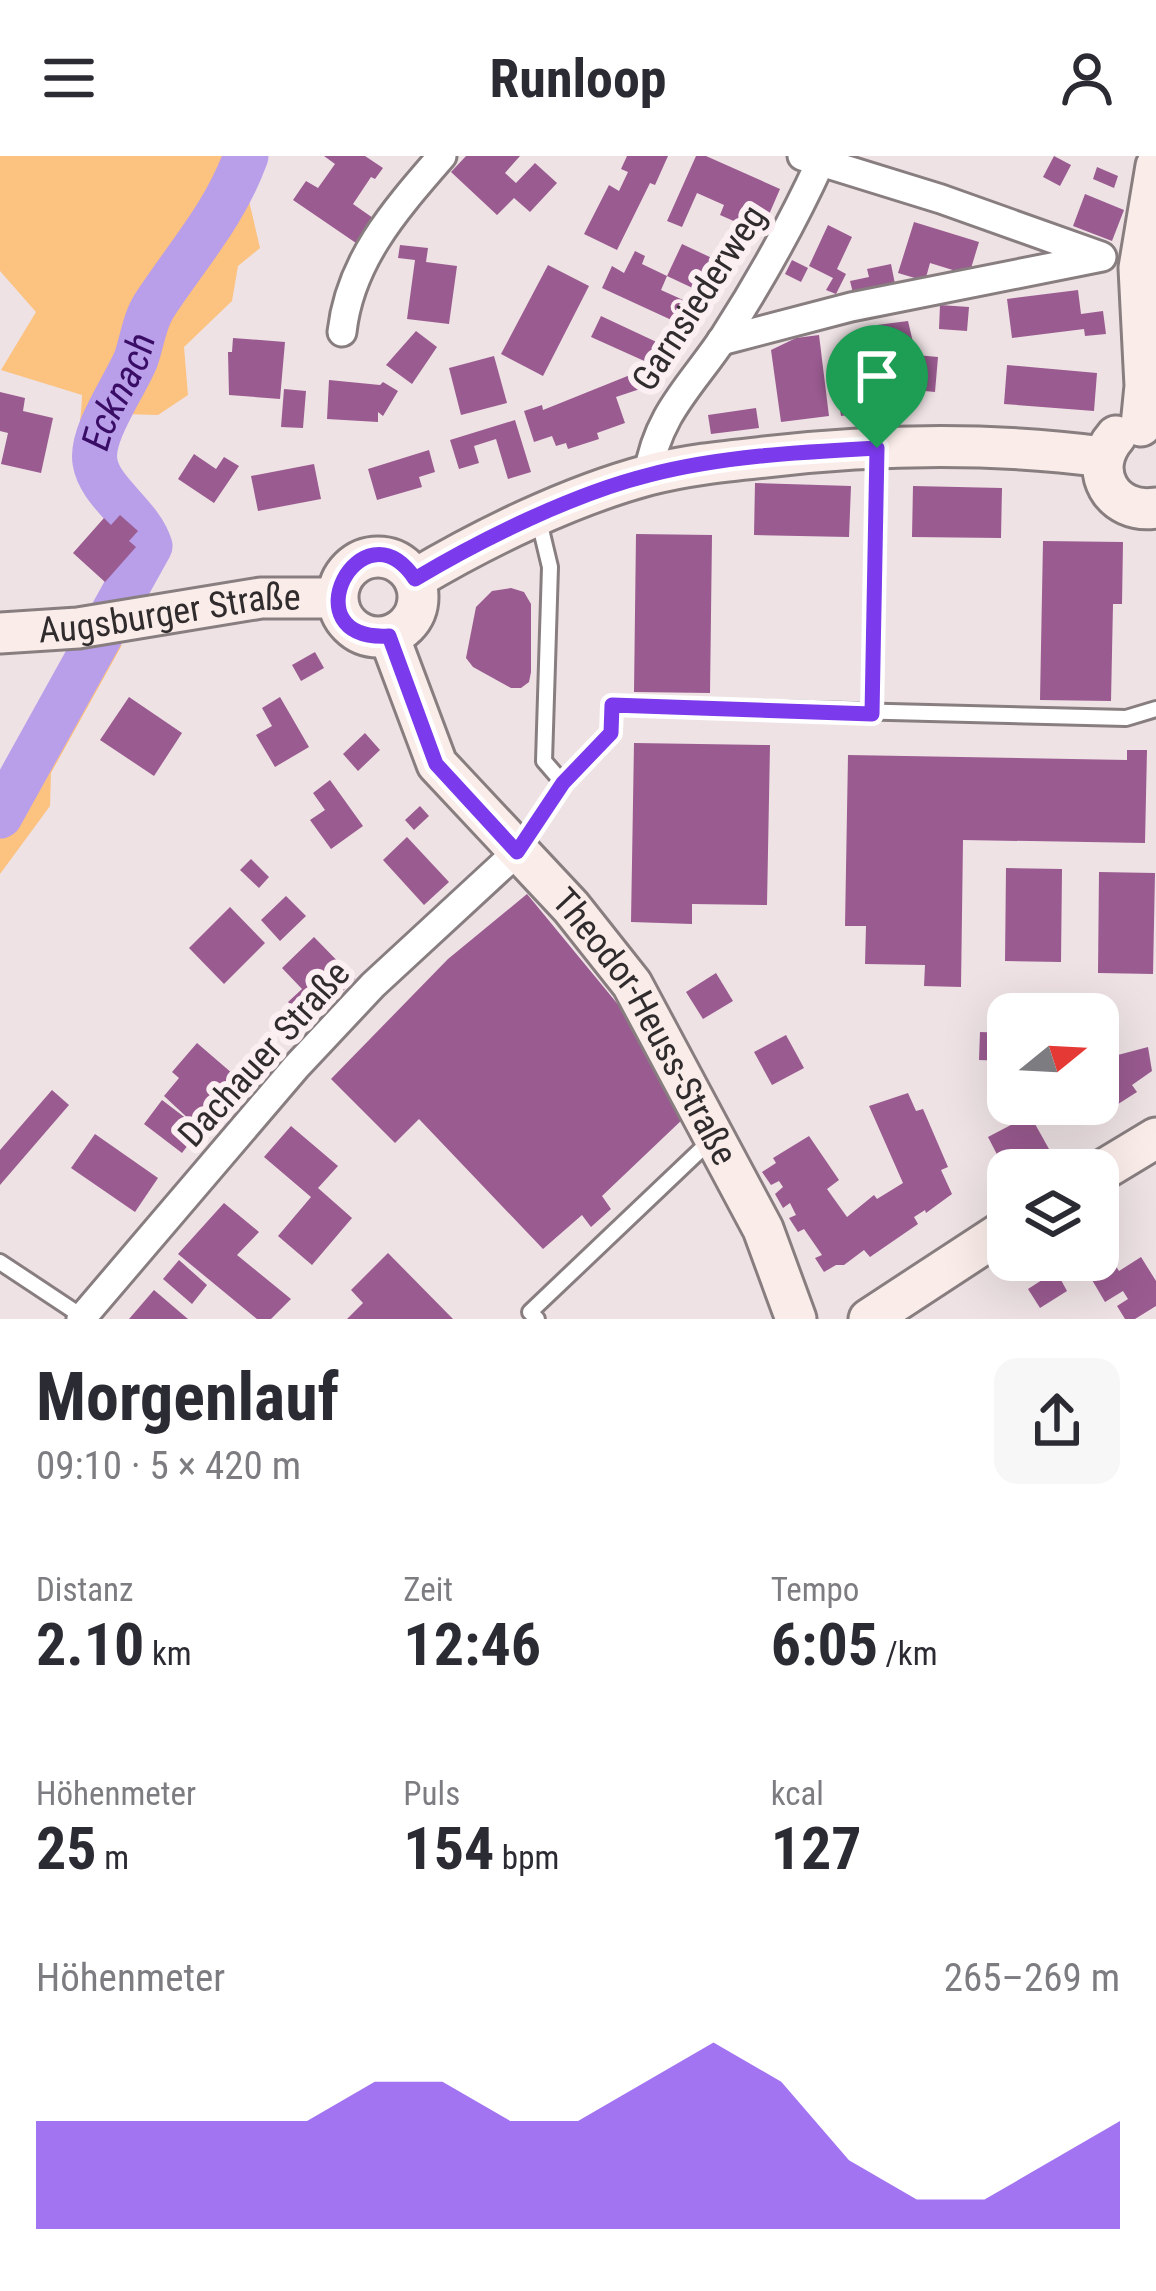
<!DOCTYPE html>
<html lang="de">
<meta charset="utf-8">
<style>
body{margin:0;font-family:"Roboto Condensed",sans-serif;background:#f7f7f7;color:#2b2b33;height:100vh;display:flex;flex-direction:column;font-size:45px;white-space:nowrap}
*{box-sizing:border-box;margin:0}
p{font-size:39px;color:#7c7c81}
.icon{flex:none;width:66px;height:66px;fill:none;stroke:currentColor;stroke-width:2;stroke-linecap:round;stroke-linejoin:round}
.map{position:relative;height:1163px;overflow:hidden}
.sheet{display:flex;flex-direction:column;background:#fff;flex:1}
.sheet>*{flex:none}
.needle{width:78px;rotate:72deg}
.fabs{position:absolute;left:987px;top:837px;display:grid;gap:24px}
.fabs a{display:grid;place-items:center;width:132px;height:132px;border-radius:24px;background:#fff;box-shadow:0 12px 48px #0002;font-size:60px}
.pin{position:absolute;display:grid;place-items:center;width:102px;height:102px;color:#fff;margin:-123px -51px;border-radius:50% 50% 50% 0;rotate:-45deg;box-shadow:0 0 12px #0007}
.pin .icon{rotate:45deg}
.round{display:grid;place-items:center;flex:none;width:126px;height:126px;border-radius:24px;background:#f7f7f7}
.headline{display:flex;align-items:center;justify-content:space-between;height:204px;padding:0 36px}
h1{font-size:66px;font-weight:700;line-height:90px}
.figures{display:grid;grid-template-columns:repeat(3,1fr);gap:18px;height:204px;padding:12px 36px}
.figures div{display:grid;align-content:center}
.figures b{font-size:60px;font-weight:700}
.figures small{font-size:33px;font-weight:400}
.figures p{font-size:33px}
.chart{height:336px;padding:24px 36px}
.chart p{display:flex;justify-content:space-between}
.chart svg{width:100%;height:216px;margin-top:12px;fill:#7c3aed;opacity:.7}
header{display:flex;justify-content:space-between;align-items:center;height:156px;padding:0 36px;background:#fff;font-size:54px;font-weight:700}
.map>svg:first-child{display:block}
</style>
<header><svg class="icon" aria-label="menu" viewBox="0 0 24 24"><path d="M4 6h16M4 12h16M4 18h16"/></svg>Runloop<svg class="icon" aria-label="person" viewBox="0 0 24 24"><circle cx="12" cy="8" r="4"/><path d="M4 21q1-7 8-7t8 7"/></svg></header>
<div class="map">
<svg width="1156" height="1163" viewBox="0 0 1156 1163">
<rect width="100%" height="100%" fill="#eee2e4"/>
<g fill="#fcc27f">
<path d="M0,0H263L262,8L246,32L260,92L238,110L232,145L184,191L188,239L158,259L122,258C68,337 165,342 159,385C157,402 144,422 136,437L113,438L142,384C135,354 91,341 81,308C75,289 82,259 82,239L1,214L36,156L0,115Z"/>
<polygon points="122,489 51,617 50,650 0,718 0,616 71,494"/>
</g>
<g fill="none" stroke-linecap="round" stroke-linejoin="round">
<path stroke="#b99ee9" stroke-width="45" id="s1" d="M0,660L150,390C140,358 100,337 95,306C90,278 125,230 136,203C142,186 144,166 154,150C188,98 224,60 246,0"/>
</g>
<g fill="#9a5b90">
<polygon points="324,0 365,0 383,12 375,23 371,21 353,48 373,62 356,87 293,44 306,25 318,32 335,8"/>
<polygon points="466,0 520,0 505,17 516,27 535,7 557,27 530,56 514,42 497,59 451,16"/>
<polygon points="627,0 668,0 655,29 650,27 617,94 584,78 609,29 619,35 628,16 621,13"/>
<polygon points="696,0 706,0 780,33 761,77 720,59 724,49 697,37 682,71 667,65"/>
<polygon points="1054,0 1071,9 1060,30 1043,21"/>
<polygon points="1097,11 1118,20 1114,32 1093,23"/>
<polygon points="1085,38 1124,54 1112,85 1073,70"/>
<polygon points="914,66 979,86 969,119 930,107 925,125 898,117"/>
<polygon points="828,69 852,81 837,113 846,118 836,138 826,134 833,122 809,110"/>
<polygon points="682,88 729,110 714,142 667,120"/>
<polygon points="400,89 428,92 426,106 457,110 449,168 407,163 415,104 398,102"/>
<polygon points="635,95 645,100 642,108 667,120 661,134 701,152 691,173 602,132 612,110 624,117"/>
<polygon points="792,104 808,112 801,126 785,118"/>
<polygon points="891,108 895,128 853,137 850,125 869,121 867,113"/>
<polygon points="548,109 589,130 543,220 501,198"/>
<polygon points="1078,134 1081,158 1103,155 1106,178 1085,180 1084,173 1012,182 1007,143"/>
<polygon points="940,149 969,151 967,175 939,173"/>
<polygon points="601,160 680,197 671,217 591,181"/>
<polygon points="908,165 916,199 938,201 935,236 863,229 867,194 884,195 877,169"/>
<polygon points="416,175 437,191 412,228 386,209"/>
<polygon points="819,179 829,260 781,266 771,194 796,182"/>
<polygon points="233,182 285,186 280,243 229,239 228,196 232,196"/>
<polygon points="494,200 507,247 461,259 449,212"/>
<polygon points="1007,209 1097,217 1094,255 1004,248"/>
<polygon points="635,217 640,233 616,241 625,267 597,277 599,283 568,293 566,287 556,290 552,280 534,286 524,255 542,249 543,254"/>
<polygon points="329,224 380,229 383,226 398,235 383,260 378,256 378,266 327,263"/>
<polygon points="860,231 863,257 841,260 837,234"/>
<polygon points="284,233 306,235 303,272 281,271"/>
<polygon points="0,236 25,242 23,255 53,262 41,317 1,308 8,277 0,275"/>
<polygon points="756,252 759,272 711,278 708,259"/>
<polygon points="515,264 531,316 508,323 496,283 474,290 479,307 459,313 450,284"/>
<polygon points="429,294 435,316 419,321 422,331 377,344 368,313"/>
<polygon points="194,298 216,313 224,301 239,310 214,347 178,323"/>
<polygon points="314,308 321,343 258,355 251,320"/>
<polygon points="755,327 851,330 849,381 754,379"/>
<polygon points="913,330 1002,332 1001,382 912,381"/>
<polygon points="120,359 138,375 129,385 136,391 105,426 73,397 104,362 111,369"/>
<polygon points="636,378 712,379 710,537 634,536"/>
<polygon points="1043,385 1123,386 1122,448 1113,448 1111,545 1040,544"/>
<polygon points="511,432 524,436 531,448 531,516 529,526 521,532 511,532 473,511 466,502 476,451 492,435"/>
<polygon points="315,496 324,512 301,525 292,509"/>
<polygon points="129,541 182,577 154,620 100,584"/>
<polygon points="280,541 309,591 275,611 256,579 272,570 262,552"/>
<polygon points="365,577 380,594 358,615 343,598"/>
<polygon points="634,587 770,589 767,749 692,748 692,768 631,766"/>
<polygon points="1127,594 1147,594 1145,687 963,684 961,831 924,830 925,809 865,808 866,770 845,770 848,599 1127,604"/>
<polygon points="330,624 363,670 331,693 310,664 325,654 313,637"/>
<polygon points="420,650 429,660 414,674 405,664"/>
<polygon points="407,681 449,726 424,749 383,704"/>
<polygon points="251,703 269,721 259,732 240,714"/>
<polygon points="1006,712 1062,713 1061,806 1005,805"/>
<polygon points="1099,716 1155,717 1153,818 1098,817"/>
<polygon points="527,738 630,863 685,961 602,1040 611,1053 591,1071 582,1059 543,1093 419,963 395,987 331,923 448,803"/>
<polygon points="286,740 306,760 280,785 261,764"/>
<polygon points="230,751 265,787 224,828 189,792"/>
<polygon points="314,781 355,823 309,868 288,846 302,833 282,812"/>
<polygon points="716,817 733,845 703,863 686,836"/>
<polygon points="980,876 1008,877 1008,905 979,904"/>
<polygon points="786,879 804,912 772,929 754,896"/>
<polygon points="197,887 233,918 191,965 164,940 179,922 172,916"/>
<polygon points="1148,891 1152,915 1132,929 1137,936 1104,957 1098,948 1098,910 1114,900"/>
<polygon points="52,934 69,949 0,1029 0,994"/>
<polygon points="908,937 916,955 923,953 948,1011 941,1014 952,1038 926,1057 925,1054 914,1061 918,1068 870,1101 864,1094 844,1109 836,1109 824,1116 815,1102 822,1099 804,1073 798,1076 789,1062 796,1059 790,1047 783,1052 775,1038 783,1031 779,1025 771,1029 762,1016 776,1007 773,1002 809,980 839,1024 827,1033 847,1061 874,1039 877,1043 903,1027 869,950"/>
<polygon points="162,944 200,973 182,997 144,968"/>
<polygon points="1030,959 1049,993 1005,1014 988,981"/>
<polygon points="291,970 338,1010 318,1032 352,1062 312,1109 278,1080 311,1041 264,1001"/>
<polygon points="95,978 158,1022 135,1056 71,1012"/>
<polygon points="224,1047 259,1076 237,1099 291,1143 271,1163 257,1163 178,1098"/>
<polygon points="388,1097 453,1163 347,1163 363,1147 351,1134"/>
<polygon points="1108,1098 1119,1115 1141,1101 1156,1125 1156,1150 1135,1163 1125,1163 1117,1150 1128,1143 1123,1135 1105,1146 1085,1112"/>
<polygon points="179,1104 207,1129 192,1148 163,1123"/>
<polygon points="1056,1115 1067,1135 1040,1152 1028,1133"/>
<polygon points="154,1134 188,1163 129,1163"/>
</g>
<g fill="none" stroke-linecap="round" stroke-linejoin="round">
<g stroke="#887e80" stroke-width="20">
<g id="lane">
<polyline points="539,365 550,411 544,605 563,627"/>
<polyline points="872,558 877,293"/>
<polyline points="519,692 563,627 611,577 612,549 1126,562 1156,553"/>
<polyline points="0,1106 83,1161"/>
<polyline points="537,1163 530,1156 711,984"/>
</g>
</g>
<g stroke="#887e80" stroke-width="33">
<g id="street">
<polyline points="802,0 941,43 1101,100"/>
<path d="M342,176C350,104 396,53 442,0"/>
<polyline points="721,185 851,151 1102,101"/>
<path d="M648,319C657,258 692,229 724,181C760,125 792,68 820,7"/>
<polyline points="81,1163 296,911 373,829 517,696"/>
</g>
</g>
<g stroke="#887e80" stroke-width="45">
<g id="secondary">
<polyline points="1141,270 1145,230 1139,112 1156,10"/>
<path d="M1116,280C1086,314 1112,359 1156,352"/>
<circle cx="378" cy="441" r="40"/>
<path d="M415,423C484,382 570,340 648,319C686,309 727,305 765,301C878,288 991,286 1103,301"/>
<path id="s2" d="M0,477L78,472L261,442H337"/>
<path id="s3" d="M389,480L437,608L571,751L632,828L763,1073L796,1163"/>
<polyline points="1098,1017 1156,982"/>
<polyline points="869,1163 1008,1072"/>
</g>
</g>
<use href="#lane" stroke="#fff" stroke-width="14"/>
<use href="#street" stroke="#fff" stroke-width="27"/>
<use href="#secondary" stroke="#faede9" stroke-width="39"/>
</g>
<g fill="none" stroke-linecap="round" stroke-linejoin="round">
<g stroke="#fff" stroke-width="24">
<path id="route" d="M877,292L872,558L612,549L611,577L563,627L517,696L436,608L389,480C287,486 361,343 415,423C482,383 573,338 649,319C722,300 802,296 877,292Z"/>
</g>
<use href="#route" stroke="#7c3aed" stroke-width="15"/>
</g>
<g text-anchor="middle" dominant-baseline="central" stroke-width="12" stroke-linejoin="round" paint-order="stroke">
<g font-size="36" fill="#302c2d" stroke="#fbeff2">
<text transform="translate(699 142) rotate(-57)">Garnsiederweg</text>
<text stroke="none"><textPath href="#s2" startOffset="171">Augsburger Straße</textPath></text>
<text stroke="none"><textPath href="#s3" startOffset="474">Theodor-Heuss-Straße</textPath></text>
<text transform="translate(264 898) rotate(-48)">Dachauer Straße</text>
</g>
<g font-size="39" font-style="italic" fill="#390d65" stroke="#fbeff2">
<text stroke="none"><textPath href="#s1" startOffset="486">Ecknach</textPath></text>
</g>
</g>
</svg>
<div class="fabs">
<a><svg class="needle" viewBox="-14 -14 28 28"><path d="M0-13l5 13h-10z" fill="#e53935"/><path d="M0 13l5-13h-10z" fill="#7c7c81"/></svg></a>
<a><svg class="icon" aria-label="layers" viewBox="0 0 24 24"><path d="M12 4l9 5-9 5-9-5zM3 14l9 5 9-5"/></svg></a>
</div>
<div class="pin" style="left:877px;top:292px;background:#1e9e55"><svg class="icon" aria-label="arrive" viewBox="0 0 24 24"><path d="M6 21V4h12l-3 4 3 4H6"/></svg></div>
</div>
<section class="sheet">
<div class="headline"><div><h1>Morgenlauf</h1><p>09:10 · 5 × 420 m</p></div><a class="round"><svg class="icon" aria-label="share" viewBox="0 0 24 24"><path d="M12 15V3M7 8l5-5 5 5M5 13v7h14v-7"/></svg></a></div>
<div class="figures">
<div><p>Distanz</p><b>2.10<small> km</small></b></div>
<div><p>Zeit</p><b>12:46</b></div>
<div><p>Tempo</p><b>6:05<small> /km</small></b></div>
</div>
<div class="figures">
<div><p>Höhenmeter</p><b>25<small> m</small></b></div>
<div><p>Puls</p><b>154<small> bpm</small></b></div>
<div><p>kcal</p><b>127</b></div>
</div>
<div class="chart"><p><span>Höhenmeter</span>265–269 m</p>
<svg viewBox="0 0 160 44" preserveAspectRatio="none"><path d="M0 44V22L10 22L20 22L30 22L40 22L50 14L60 14L70 22L80 22L90 14L100 6L110 14L120 30L130 38L140 38L150 30L160 22V44z"/></svg>
</div>
</section>
